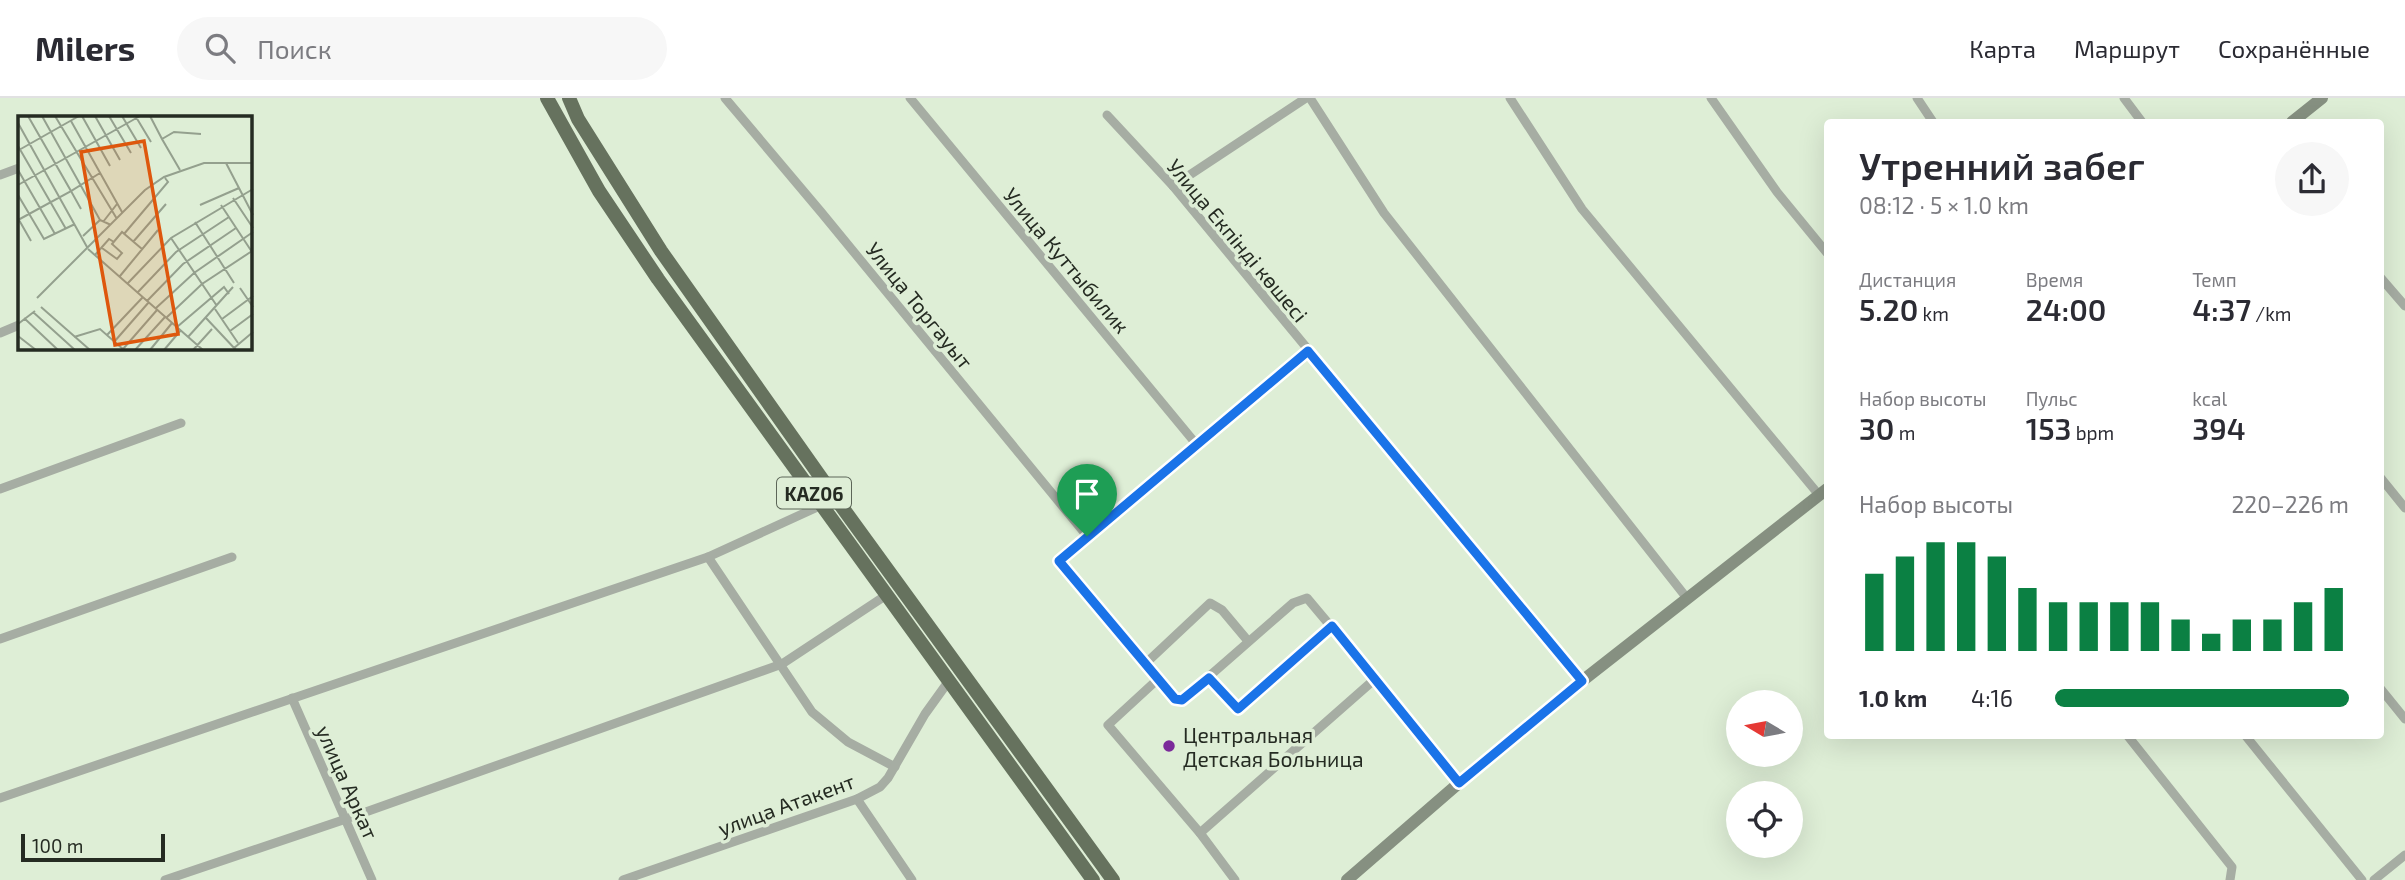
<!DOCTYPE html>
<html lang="ru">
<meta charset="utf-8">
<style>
body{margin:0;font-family:"Exo 2",sans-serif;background:#f7f7f7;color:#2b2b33;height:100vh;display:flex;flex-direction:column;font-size:26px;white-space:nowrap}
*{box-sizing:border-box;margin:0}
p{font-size:23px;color:#7c7c81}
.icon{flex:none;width:38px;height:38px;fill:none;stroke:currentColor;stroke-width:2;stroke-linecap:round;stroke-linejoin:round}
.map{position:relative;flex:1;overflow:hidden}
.side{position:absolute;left:1824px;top:21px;width:560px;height:620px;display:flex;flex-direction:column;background:#fff;border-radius:7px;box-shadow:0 7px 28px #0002}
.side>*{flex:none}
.needle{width:46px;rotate:280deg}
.buttons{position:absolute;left:1726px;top:592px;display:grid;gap:14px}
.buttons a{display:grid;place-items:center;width:77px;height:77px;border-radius:50%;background:#fff;box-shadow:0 7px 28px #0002;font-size:35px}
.scale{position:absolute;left:21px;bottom:18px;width:144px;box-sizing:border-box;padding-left:7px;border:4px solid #252b22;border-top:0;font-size:19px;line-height:24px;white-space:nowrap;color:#252b22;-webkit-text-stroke:5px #deeed6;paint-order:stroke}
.pin{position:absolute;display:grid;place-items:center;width:60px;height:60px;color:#fff;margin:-72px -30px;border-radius:50% 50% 50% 0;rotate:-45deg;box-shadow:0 0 7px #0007}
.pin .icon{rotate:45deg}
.round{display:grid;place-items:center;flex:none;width:74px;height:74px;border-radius:37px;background:#f7f7f7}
.headline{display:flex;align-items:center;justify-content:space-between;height:119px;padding:0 35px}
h1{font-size:38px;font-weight:600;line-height:52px}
.stats{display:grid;grid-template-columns:repeat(3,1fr);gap:10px;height:119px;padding:7px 35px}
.stats div{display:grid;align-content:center}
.stats b{font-size:30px;font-weight:600}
.stats small{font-size:19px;font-weight:400}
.stats p{font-size:19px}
.chart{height:196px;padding:14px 35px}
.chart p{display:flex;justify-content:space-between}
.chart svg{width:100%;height:126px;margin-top:7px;stroke:#0b8043;stroke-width:6}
ul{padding:0 35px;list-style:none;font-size:23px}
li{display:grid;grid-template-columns:112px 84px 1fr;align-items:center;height:52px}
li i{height:18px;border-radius:9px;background:#0b8043}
header{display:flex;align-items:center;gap:42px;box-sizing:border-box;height:98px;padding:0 35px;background:#fff;border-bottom:2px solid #e1e1e2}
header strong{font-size:33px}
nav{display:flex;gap:38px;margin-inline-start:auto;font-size:24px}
.search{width:490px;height:63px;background:#f7f7f7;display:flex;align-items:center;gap:18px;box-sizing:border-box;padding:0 24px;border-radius:38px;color:#7c7c81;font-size:26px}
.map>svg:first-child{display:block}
</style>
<header>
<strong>Milers</strong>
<div class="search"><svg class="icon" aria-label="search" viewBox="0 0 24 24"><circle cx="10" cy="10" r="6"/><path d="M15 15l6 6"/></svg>Поиск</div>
<nav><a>Карта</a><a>Маршрут</a><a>Сохранённые</a></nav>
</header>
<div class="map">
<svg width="2405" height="782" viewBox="0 0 2405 782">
<rect width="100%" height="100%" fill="#deeed6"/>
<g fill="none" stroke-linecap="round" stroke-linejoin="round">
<g stroke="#a6ada3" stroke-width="9">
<polyline points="725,0 821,114 1087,438"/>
<polyline points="910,0 1197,347"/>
<polyline points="1310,0 1384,115 1686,499"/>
<polyline points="1510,0 1582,111 1819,397"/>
<polyline points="1711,0 1777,94 1827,155"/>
<polyline points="1917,0 1933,24"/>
<polyline points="2124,0 2142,24"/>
<polyline points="1107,17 1173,88 1582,583"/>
<polyline points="0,77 19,70"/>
<polyline points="1173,88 1306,0"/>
<polyline points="2380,179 2405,208"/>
<polyline points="0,235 19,227"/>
<polyline points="2380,379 2405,410"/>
<polyline points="0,391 181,325"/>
<polyline points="708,459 812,614 848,644 895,669"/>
<polyline points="0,541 232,459"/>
<polyline points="1145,566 1210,505 1222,512 1248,543"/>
<polyline points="1158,581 1108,627 1200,735 1235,782"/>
<polyline points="1209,581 1238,611 1332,528"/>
<polyline points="1375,581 1459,685"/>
<polyline points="2380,590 2405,621"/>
<polyline points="292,600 372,782"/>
<polyline points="2127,637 2232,769 2230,782"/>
<polyline points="2245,637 2362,782"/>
<polyline points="0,700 708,459 822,407"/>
<polyline points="857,701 912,782"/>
<polyline points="1200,735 1375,581 1307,500 1293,505 1182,602 1175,601 1059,463 1308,253"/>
<polyline points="165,782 346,721 782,566 888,496"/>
<polyline points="623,782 857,701 880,689 888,680 925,616 948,584"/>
<polyline points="2374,782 2405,757"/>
</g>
<g stroke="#869081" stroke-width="12">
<polyline points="2292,24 2322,0"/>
<polyline points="1347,782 1459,685 1582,583 1827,391"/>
</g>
<g stroke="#66725e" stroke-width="14">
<polyline points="547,0 599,93 658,181 1093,782"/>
<polyline points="569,0 578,21 661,153 834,398 1113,782"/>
</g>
</g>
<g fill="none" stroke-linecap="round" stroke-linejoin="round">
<g stroke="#fff" stroke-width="14">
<polygon id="route" points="1308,253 1582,583 1459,685 1332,528 1238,611 1209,580 1182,602 1175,601 1059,463"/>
</g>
<use href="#route" stroke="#1a73e8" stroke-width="9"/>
</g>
<circle fill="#7b2a9a" stroke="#deeed6" stroke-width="2.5" cx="1169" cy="648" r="7"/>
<g text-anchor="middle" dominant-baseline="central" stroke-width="7" stroke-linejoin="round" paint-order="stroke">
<rect fill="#deeed6" stroke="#5c6658" stroke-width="2" x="777" y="379.5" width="74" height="31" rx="5"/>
<g font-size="19" font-weight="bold" fill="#252b22">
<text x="814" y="395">KАZ06</text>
</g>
<g font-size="21" fill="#252b22" stroke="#deeed6">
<text transform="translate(1238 142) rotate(50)">Улица Екпінді көшесі</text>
<text transform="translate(1067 162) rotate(50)">Улица Куттыбилик</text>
<text transform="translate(920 207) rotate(51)">Улица Торгауыт</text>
<text transform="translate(348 684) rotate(66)">улица Аркат</text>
<text transform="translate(786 706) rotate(-20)">улица Атакент</text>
</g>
<g font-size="21" fill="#252b22" stroke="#deeed6" text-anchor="start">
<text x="1183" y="636">Центральная<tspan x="1183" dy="24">Детская Больница</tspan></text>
</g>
</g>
<g transform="translate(18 18)">
<rect width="234" height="234" fill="#deeed6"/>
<path fill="none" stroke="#94a08e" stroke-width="2" d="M10,0L53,75L82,57M24,0L82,104L93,109M37,0L99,103M64,0L92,50M77,0L102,44M91,0L113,37M104,0L123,32M132,0L144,23M118,1L133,26M53,5L104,96M0,7L69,131M0,30L48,113M1,34L61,0M208,47L235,99M0,54L37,118M162,54L144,23L156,16L183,18M0,69L122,0M0,79L26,123L57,108M215,82L235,112M182,89L221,72M203,89L234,136M0,104L53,75L63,93M1,104L13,125M85,106L99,88M177,106L216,167M106,118L150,66L147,62M65,120L82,104M153,122L199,190M115,126L148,88M84,132L99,143L104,137L94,128L104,116L124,133M70,133L185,234M77,139L91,123L96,126M102,160L140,114M110,167L153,122L235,73M222,172L235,191M120,176L158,136L211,101M19,182L127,74L146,61L186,47H235M129,185L165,148L218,112M23,191L72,234M138,192L176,157L235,116M197,193L220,227M15,196L57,234M6,202L40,234M148,202L184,168L234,135M188,202L218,234M204,203L235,180M0,208L17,195M159,211L206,171L211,178M212,215L235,198M89,219L125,181M0,220L18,234M56,221L82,213L106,234M170,221L215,171M96,226L131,186M216,232L235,216M105,233L139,194M117,234L147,201M132,234L154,207M146,234L163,214M175,234L194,213"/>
<path fill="#de570d" fill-opacity="0.15" stroke="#de570d" stroke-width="3.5" d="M126,25L160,218L97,229L63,36Z"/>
<rect width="234" height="234" fill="none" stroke="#252b22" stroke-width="3.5"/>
</g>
</svg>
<div class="buttons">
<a><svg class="needle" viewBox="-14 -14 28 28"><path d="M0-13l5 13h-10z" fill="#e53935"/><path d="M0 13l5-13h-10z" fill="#7c7c81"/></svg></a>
<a><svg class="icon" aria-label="locate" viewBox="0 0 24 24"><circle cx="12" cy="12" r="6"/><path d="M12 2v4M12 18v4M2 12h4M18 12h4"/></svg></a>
</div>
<div class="scale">100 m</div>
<div class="pin" style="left:1087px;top:438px;background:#1e9e55"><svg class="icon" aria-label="arrive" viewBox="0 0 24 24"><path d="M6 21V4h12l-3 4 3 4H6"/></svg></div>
<section class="side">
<div class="headline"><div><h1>Утренний забег</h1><p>08:12 · 5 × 1.0 km</p></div><a class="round"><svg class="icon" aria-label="share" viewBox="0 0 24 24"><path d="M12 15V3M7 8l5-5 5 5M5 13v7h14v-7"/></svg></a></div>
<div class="stats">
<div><p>Дистанция</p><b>5.20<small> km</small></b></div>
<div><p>Время</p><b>24:00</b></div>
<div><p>Темп</p><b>4:37<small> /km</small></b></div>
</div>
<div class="stats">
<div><p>Набор высоты</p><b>30<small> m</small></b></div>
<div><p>Пульс</p><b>153<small> bpm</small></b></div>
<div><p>kcal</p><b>394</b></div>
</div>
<div class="chart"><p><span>Набор высоты</span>220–226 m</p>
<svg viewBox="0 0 160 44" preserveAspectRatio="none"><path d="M5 44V17M15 44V11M25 44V6M35 44V6M45 44V11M55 44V22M65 44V27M75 44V27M85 44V27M95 44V27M105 44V33M115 44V38M125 44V33M135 44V33M145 44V27M155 44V22"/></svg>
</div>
<ul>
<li><b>1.0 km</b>4:16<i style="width:100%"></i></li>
</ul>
</section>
</div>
